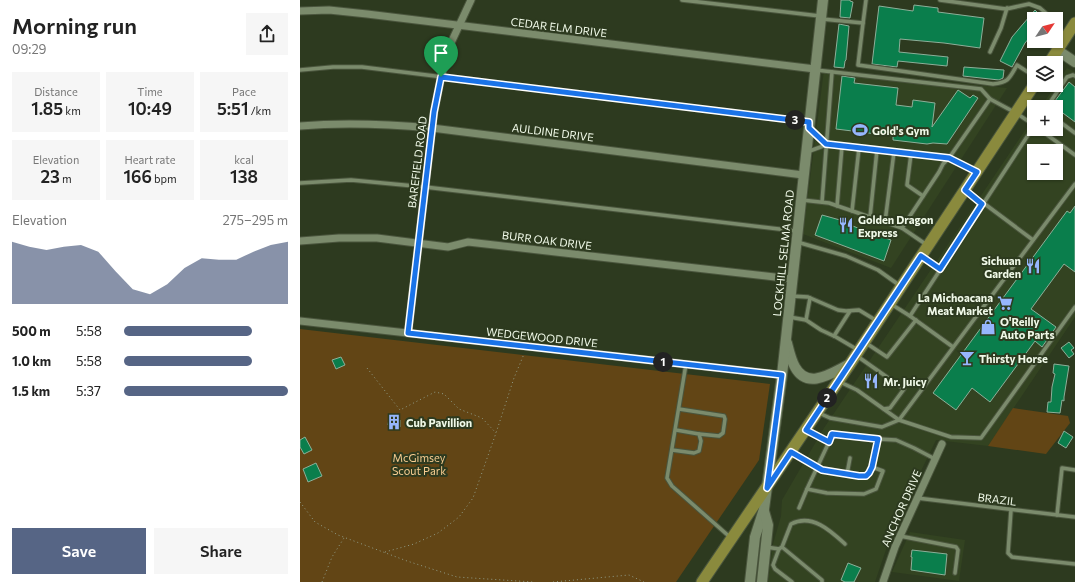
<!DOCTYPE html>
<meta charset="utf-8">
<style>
body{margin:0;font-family:Commissioner,sans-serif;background:#f6f6f6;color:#222;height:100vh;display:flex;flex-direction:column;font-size:15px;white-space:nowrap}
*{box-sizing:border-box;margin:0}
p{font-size:13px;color:#767676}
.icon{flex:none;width:22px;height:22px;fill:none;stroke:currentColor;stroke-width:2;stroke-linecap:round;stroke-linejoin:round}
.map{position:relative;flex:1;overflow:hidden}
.details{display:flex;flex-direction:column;background:#fff;width:300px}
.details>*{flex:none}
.needle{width:26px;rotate:55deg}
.buttons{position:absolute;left:727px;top:12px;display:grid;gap:8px}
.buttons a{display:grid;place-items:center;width:36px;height:36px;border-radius:0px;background:#fff;box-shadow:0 1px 3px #0004;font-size:20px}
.pin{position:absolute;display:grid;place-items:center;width:34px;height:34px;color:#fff;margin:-41px -17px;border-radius:50% 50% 50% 0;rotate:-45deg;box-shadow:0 0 4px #0007}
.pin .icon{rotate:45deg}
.km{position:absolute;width:20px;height:20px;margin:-10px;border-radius:50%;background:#222;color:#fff;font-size:11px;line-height:20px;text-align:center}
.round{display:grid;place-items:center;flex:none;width:42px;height:42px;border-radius:0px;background:#f6f6f6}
.summary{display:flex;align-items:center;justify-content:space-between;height:68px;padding:0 12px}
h1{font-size:22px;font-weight:600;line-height:30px}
.stats{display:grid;grid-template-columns:repeat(3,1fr);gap:6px;height:68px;padding:4px 12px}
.stats div{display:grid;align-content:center;border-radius:0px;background:#f6f6f6;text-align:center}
.stats b{font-size:17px;font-weight:600}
.stats small{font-size:11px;font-weight:400}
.stats p{font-size:11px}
.chart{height:112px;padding:8px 12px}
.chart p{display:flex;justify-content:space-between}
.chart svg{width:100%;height:72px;margin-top:4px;fill:#566585;opacity:.7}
.button{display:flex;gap:8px;margin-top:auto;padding:8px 12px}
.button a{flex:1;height:46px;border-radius:0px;background:#566585;color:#fff;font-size:16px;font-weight:600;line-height:46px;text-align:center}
.button a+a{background:#f6f6f6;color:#222}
ul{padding:0 12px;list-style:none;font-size:13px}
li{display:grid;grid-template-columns:64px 48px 1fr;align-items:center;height:30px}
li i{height:10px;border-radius:5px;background:#566585}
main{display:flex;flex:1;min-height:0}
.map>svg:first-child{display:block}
</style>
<main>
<section class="details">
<div class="summary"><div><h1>Morning run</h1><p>09:29</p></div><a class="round"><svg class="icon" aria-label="share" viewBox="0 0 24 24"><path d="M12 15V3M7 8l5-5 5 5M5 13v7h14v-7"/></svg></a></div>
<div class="stats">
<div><p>Distance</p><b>1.85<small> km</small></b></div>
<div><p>Time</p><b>10:49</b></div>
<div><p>Pace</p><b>5:51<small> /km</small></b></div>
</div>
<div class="stats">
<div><p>Elevation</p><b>23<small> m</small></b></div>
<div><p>Heart rate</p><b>166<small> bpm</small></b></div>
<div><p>kcal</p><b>138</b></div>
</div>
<div class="chart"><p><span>Elevation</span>275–295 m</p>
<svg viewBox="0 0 160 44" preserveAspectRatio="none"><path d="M0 44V6L10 9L20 11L30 9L40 8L50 12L60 24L70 35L80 38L90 32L100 22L110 16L120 17L130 17L140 12L150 8L160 6V44z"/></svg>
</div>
<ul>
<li><b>500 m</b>5:58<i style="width:78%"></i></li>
<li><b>1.0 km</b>5:58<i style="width:78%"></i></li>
<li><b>1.5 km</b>5:37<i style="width:100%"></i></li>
</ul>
<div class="button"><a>Save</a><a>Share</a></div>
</section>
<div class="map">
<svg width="775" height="582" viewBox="0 0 775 582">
<rect width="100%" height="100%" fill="#2d3a1f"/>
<g fill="#334321" fill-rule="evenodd">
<path d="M767,68L775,72V317L688,446L636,440L593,529L575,582H468L473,544L481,516L482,500L524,428L734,117V129H756V107H741ZM734,151H756V173H734Z"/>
<polygon points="524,70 707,88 591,268 503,234"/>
<polygon points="610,532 665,540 659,581 592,572"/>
</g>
<g fill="#624515">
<polygon points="0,329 470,384 459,460 376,582 0,582"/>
<polygon points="713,408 768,416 770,423 746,454 688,446"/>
</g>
<g fill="#0a7e4c" stroke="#8daf99">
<polygon points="541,0 550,0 550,1 553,2 550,18 540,17"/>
<polygon points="614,5 638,8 638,12 684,18 680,48 644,43 600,39 599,52 648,57 647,66 598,61 597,67 572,64 579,6 613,11"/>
<polygon points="735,10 744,19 734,19 734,32 725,43 712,67 700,61 712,37"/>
<polygon points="539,24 549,26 546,60 545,61 544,68 534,67"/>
<polygon points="664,67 704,70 703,78 699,80 663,76"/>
<polygon points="542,76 555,78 554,83 598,88 596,105 612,107 613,100 635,103 632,127 658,90 670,98 673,95 678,98 647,144 633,143 627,144 593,140 593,136 536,129"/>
<polygon points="769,82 775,87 775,122 752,105"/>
<polygon points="775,206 775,272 764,264 731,309 756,327 742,347 735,341 690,402 672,388 656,410 633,393 767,211 770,213"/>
<polygon points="522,215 540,220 540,221 563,230 564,229 569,231 569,232 591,240 584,261 515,235"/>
<polygon points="769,342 774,348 771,350 774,354 769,358 761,348"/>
<polygon points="41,357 45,365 36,369 32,360"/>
<polygon points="754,364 769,366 764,397 764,401 762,400 760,413 747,412 748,402 751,402 752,387 755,374 753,373"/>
<polygon points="95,416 100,420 100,427 93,429 88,425 89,419"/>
<polygon points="764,431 773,437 766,448 758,443"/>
<polygon points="5,437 12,450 4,454 0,447 0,440"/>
<polygon points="16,463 22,476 8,482 3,469"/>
<polygon points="612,550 647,554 645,575 611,570 612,557 611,557"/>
<polygon points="548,563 561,568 554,582 545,582 541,580"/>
</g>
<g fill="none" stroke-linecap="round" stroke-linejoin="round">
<g stroke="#4a553d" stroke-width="5.5">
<g id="lane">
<polyline points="382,0 520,16"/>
<polyline points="640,0 706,9 729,4 740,8 748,15 747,19"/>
<polyline points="522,19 563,23 566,0"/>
<path d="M563,23L558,65L693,84C709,82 709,79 717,65L734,76"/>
<polyline points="743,41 756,49"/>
<polyline points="690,52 701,28 707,8"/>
<polyline points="0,70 33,67 62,67 509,122"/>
<polyline points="690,99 716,113 734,125"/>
<polyline points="747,107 767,77 773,75 775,76"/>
<polyline points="756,119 775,133"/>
<polyline points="739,129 775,155"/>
<polyline points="511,130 526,145"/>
<polyline points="507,152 526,145 649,158 676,171"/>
<polyline points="611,154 607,185 623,196"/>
<polyline points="0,183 51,180 125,187 496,231"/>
<polyline points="775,184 599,420 651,437 681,438 775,307"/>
<polyline points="666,190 733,240"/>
<polyline points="502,200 529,203 602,228 639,172 643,164 649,158 690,99 681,89 516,70"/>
<polyline points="522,202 532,72"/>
<polyline points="537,206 542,146"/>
<polyline points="552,211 559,148"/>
<polyline points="570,217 577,150"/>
<polyline points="585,222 594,152"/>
<polyline points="602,228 627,245"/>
<polyline points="497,242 546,256 578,270 599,285"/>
<polyline points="622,256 640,269"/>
<polyline points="491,296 508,297 538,310 546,311 559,310 577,321"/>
<polyline points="591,304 610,316 653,347"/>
<polyline points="610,316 734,126"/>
<polyline points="489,317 506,320 521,330 536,337 558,350"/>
<polyline points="506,320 510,298"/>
<polyline points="534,336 550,311"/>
<polyline points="566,343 587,357 616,320"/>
<polyline points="557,356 604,389 590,408 584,409"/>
<polyline points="386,364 367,478 372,486 431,538"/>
<polyline points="540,382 557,390 599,420"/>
<polyline points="379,409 424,416 425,419 423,433 419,436 399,434"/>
<polyline points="519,413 530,418 582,427 599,420"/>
<polyline points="507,430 529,442 507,489 527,493 564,494 576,489 583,471 572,467 578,439 532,433 529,442"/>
<polyline points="578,439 596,440 614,448 635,459"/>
<polyline points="372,450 394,453 399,451 401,441 399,434 376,430"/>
<polyline points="492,453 522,470 559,476 566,476 569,473 572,467"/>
<polyline points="547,474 550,458"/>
<polyline points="617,498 775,517"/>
<polyline points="499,508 507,489"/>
<polyline points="711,510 708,553 712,557 775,564"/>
<polyline points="757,515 762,468 775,470"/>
<polyline points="600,536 656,547 658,550 655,573"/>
<path d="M466,547L479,549L482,547L491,524C512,513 531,531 545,544"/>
<polyline points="482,547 522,580 522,582"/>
<polyline points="479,549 473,565 475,569 492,582"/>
</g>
</g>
<g stroke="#4a553d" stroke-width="9">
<g id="street">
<polyline points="0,11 29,10 67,14 515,69"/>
<path d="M0,126C44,122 88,124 132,128L503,175"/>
<polyline points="0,241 39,238 77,238 148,247 168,242 492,279"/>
<polyline points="0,321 482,375"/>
<polyline points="108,333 134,112 141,77 150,45 171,0"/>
<polyline points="583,582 595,547 642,444"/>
</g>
</g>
<g stroke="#4a553d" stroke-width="12">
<g id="secondary">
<polyline points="757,50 775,62"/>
<path d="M487,343C489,351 491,360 495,367C508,391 533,372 550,364"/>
<polyline points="450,582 455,537 464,509 482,375 523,0"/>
<polyline points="462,582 468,525 464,511"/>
</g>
</g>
<g stroke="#4a553d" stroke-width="13">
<g id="primary">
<polyline points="749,63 775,23"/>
<polyline points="402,582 550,364 734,85"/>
</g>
</g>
<g stroke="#919c87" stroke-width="1" stroke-dasharray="1 3" stroke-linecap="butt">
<polyline points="67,368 100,410 135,392 144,394 159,409 182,418 196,433"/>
<polyline points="0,502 15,522 38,535 107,561 157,577 233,582"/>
<polyline points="85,552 114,544 138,533 159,517 173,498 196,433 214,378 224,354"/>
<polyline points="22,582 32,557 44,538"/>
<polyline points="253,582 329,575 344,582"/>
</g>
<use href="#lane" stroke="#7b8b6c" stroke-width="3.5"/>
<use href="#street" stroke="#7b8b6c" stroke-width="7"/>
<use href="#secondary" stroke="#7b8b6c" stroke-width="10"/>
<use href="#primary" stroke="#8a8a3d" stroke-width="11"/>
</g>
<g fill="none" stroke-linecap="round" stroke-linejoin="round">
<g stroke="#fff" stroke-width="8">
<polygon id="route" points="141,77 509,122 509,128 526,144 649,158 677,172 665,190 682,204 640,269 621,256 506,430 529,442 532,434 578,439 572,467 569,473 566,476 559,476 522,470 491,452 467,488 482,375 108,333 134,112"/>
</g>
<use href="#route" stroke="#1a73e8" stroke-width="5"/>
</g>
<defs>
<g id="stadium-bare" transform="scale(1.2)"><path d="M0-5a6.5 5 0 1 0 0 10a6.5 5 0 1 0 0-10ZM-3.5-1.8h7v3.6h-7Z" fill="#96b6fd" stroke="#2d3a1f" stroke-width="2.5" paint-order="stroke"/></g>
<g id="restaurant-bare" transform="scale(1.2)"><path d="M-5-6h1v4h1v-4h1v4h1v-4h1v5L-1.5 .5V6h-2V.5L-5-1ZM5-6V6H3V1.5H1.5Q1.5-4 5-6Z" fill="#96b6fd" stroke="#2d3a1f" stroke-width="2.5" paint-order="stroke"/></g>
<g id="supermarket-bare" transform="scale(1.2)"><path d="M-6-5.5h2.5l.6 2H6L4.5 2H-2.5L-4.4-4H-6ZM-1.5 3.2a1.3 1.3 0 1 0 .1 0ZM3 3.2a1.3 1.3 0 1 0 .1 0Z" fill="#96b6fd" stroke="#2d3a1f" stroke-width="2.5" paint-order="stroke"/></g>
<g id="shop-bare" transform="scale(1.2)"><path d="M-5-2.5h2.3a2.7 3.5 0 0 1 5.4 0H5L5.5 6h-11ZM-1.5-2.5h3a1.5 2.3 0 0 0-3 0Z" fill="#96b6fd" stroke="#2d3a1f" stroke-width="2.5" paint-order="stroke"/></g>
<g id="bar-bare" transform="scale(1.2)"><path d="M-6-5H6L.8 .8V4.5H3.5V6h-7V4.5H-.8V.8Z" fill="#96b6fd" stroke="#2d3a1f" stroke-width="2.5" paint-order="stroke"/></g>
<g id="building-bare" transform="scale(1.2)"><path d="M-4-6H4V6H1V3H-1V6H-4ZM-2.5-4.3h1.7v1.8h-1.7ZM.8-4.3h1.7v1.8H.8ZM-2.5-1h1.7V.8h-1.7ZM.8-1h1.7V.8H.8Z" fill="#96b6fd" stroke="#2d3a1f" stroke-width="2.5" paint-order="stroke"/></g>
</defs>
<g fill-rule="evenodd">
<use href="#stadium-bare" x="560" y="130"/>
<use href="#restaurant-bare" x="546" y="225"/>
<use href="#restaurant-bare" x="733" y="266"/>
<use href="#supermarket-bare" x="705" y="303"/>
<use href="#shop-bare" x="688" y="327"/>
<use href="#bar-bare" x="667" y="358"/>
<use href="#restaurant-bare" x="571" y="381"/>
<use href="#building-bare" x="94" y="422"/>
</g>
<g text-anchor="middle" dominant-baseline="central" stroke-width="4" stroke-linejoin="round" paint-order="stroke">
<g font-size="11" fill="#f0f9e8" stroke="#2d3a1f">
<text transform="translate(259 27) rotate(7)">CEDAR ELM DRIVE</text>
<text transform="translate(253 132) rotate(7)">AULDINE DRIVE</text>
<text transform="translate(117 162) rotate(-83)">BAREFIELD ROAD</text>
<text transform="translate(247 240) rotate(7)">BURR OAK DRIVE</text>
<text transform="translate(483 253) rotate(-84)">LOCKHILL SELMA ROAD</text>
<text transform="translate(242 337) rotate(6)">WEDGEWOOD DRIVE</text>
<text transform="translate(697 499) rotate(7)">BRAZIL</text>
<text transform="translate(601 508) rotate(-66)">ANCHOR DRIVE</text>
</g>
<g font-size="11" font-weight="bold" fill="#f0f9e8" stroke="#2d3a1f" text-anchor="start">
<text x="572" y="130">Gold's Gym</text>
<text x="558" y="219">Golden Dragon<tspan x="558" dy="13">Express</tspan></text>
<text x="721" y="260" text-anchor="end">Sichuan<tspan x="721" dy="13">Garden</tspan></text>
<text x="693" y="297" text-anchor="end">La Michoacana<tspan x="693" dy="13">Meat Market</tspan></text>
<text x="700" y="321">O'Reilly<tspan x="700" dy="13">Auto Parts</tspan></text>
<text x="679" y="358">Thirsty Horse</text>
<text x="583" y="381">Mr. Juicy</text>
<text x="106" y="422">Cub Pavillion</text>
</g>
<g font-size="11" fill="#f8cd91" stroke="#2d3a1f">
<text x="119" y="457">McGimsey<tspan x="119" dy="13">Scout Park</tspan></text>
</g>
</g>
</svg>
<div class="buttons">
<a><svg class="needle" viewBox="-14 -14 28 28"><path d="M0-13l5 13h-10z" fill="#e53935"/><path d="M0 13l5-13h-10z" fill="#767676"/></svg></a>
<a><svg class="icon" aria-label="layers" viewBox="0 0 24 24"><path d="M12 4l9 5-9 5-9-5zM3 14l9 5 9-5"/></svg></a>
<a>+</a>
<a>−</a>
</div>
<div class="pin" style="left:141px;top:77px;background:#1e9e55"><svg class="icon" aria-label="arrive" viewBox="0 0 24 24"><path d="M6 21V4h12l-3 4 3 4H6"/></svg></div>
<b class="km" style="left:363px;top:362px">1</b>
<b class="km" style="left:527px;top:398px">2</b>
<b class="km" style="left:495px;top:120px">3</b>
</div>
</main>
